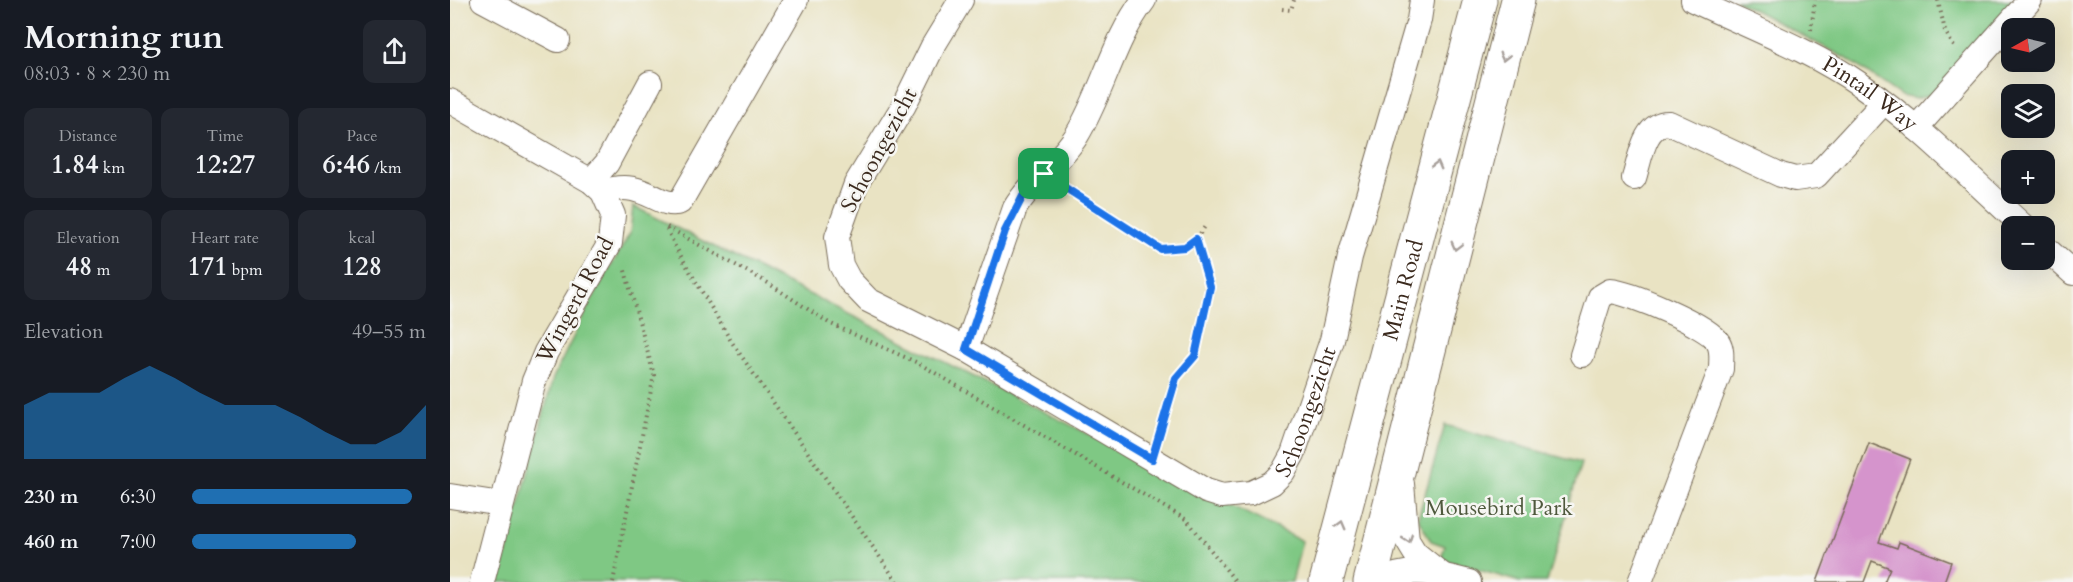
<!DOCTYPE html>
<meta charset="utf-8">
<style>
body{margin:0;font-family:Cardo,serif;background:#242831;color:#f1f3f6;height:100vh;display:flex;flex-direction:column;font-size:22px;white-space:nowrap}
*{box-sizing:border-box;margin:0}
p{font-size:20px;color:#9ea1a6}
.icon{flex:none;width:33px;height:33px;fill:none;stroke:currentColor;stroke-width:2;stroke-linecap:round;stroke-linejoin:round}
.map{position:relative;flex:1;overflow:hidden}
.side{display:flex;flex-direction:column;background:#171b24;width:450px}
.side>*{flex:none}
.needle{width:39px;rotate:262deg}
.tools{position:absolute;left:1551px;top:18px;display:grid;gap:12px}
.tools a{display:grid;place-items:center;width:54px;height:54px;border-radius:12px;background:#171b24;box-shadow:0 6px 24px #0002;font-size:30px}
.pin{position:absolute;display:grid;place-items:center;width:51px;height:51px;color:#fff;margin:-26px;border-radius:12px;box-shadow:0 3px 9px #0006}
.round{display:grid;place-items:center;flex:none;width:63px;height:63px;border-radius:12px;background:#242831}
.overview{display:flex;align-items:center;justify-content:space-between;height:102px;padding:0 24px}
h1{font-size:33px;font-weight:700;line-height:45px}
.figures{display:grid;grid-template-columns:repeat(3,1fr);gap:9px;height:102px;padding:6px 24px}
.figures div{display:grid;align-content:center;border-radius:12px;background:#242831;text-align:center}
.figures b{font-size:26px;font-weight:700}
.figures small{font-size:16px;font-weight:400}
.figures p{font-size:16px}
.chart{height:168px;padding:12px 24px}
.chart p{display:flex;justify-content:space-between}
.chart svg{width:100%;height:108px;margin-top:6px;fill:#1f6fb2;opacity:.7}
ul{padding:0 24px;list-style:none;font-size:20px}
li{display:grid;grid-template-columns:96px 72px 1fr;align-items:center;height:45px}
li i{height:15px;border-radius:8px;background:#1f6fb2}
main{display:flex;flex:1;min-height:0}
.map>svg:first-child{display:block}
</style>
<main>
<section class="side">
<div class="overview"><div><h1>Morning run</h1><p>08:03 · 8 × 230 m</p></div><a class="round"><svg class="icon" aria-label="share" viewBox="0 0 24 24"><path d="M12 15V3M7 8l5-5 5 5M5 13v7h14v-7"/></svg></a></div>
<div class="figures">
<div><p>Distance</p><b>1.84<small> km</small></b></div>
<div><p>Time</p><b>12:27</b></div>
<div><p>Pace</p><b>6:46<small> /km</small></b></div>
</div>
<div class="figures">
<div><p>Elevation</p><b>48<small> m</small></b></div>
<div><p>Heart rate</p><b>171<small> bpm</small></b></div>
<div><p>kcal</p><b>128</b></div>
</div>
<div class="chart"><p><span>Elevation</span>49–55 m</p>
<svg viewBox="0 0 160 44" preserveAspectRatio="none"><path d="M0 44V22L10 17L20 17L30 17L40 11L50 6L60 11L70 17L80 22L90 22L100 22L110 27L120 33L130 38L140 38L150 33L160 22V44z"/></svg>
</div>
<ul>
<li><b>230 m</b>6:30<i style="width:94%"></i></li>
<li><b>460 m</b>7:00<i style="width:70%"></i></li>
</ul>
</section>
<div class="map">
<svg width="1623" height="582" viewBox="0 0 1623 582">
<rect width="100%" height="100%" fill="#f6f6f2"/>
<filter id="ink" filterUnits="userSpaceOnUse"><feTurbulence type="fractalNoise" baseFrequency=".0167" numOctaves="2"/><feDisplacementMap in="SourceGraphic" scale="12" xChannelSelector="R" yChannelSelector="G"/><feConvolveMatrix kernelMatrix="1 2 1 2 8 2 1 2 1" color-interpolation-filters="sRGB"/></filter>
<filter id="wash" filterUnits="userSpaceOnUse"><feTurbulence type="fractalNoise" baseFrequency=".008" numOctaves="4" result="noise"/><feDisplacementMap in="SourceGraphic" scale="24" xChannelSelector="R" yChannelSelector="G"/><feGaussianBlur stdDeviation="1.35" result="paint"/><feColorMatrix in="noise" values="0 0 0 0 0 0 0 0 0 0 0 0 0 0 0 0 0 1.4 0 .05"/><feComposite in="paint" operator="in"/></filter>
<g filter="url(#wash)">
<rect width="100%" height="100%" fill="#e9e3c3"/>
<g fill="#7fc884" stroke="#5d7951" stroke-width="1.5">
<polygon points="1285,0 1565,0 1482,94 1466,99 1451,96 1397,59"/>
<polygon points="183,206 852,541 842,582 49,582 103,378 138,307 180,233"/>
<polygon points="995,425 1131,463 1097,582 1070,582 991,559 995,546 981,541 968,518"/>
</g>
<g id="blocks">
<polygon fill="#d594cc" points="1419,443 1460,459 1429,542 1447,548 1449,542 1501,562 1494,582 1434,582 1440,568 1422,561 1414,582 1367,582"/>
</g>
</g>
<g filter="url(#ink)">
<use href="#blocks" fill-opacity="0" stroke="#786b58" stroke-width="1.5"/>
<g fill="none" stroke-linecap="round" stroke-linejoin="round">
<g stroke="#786b58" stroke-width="26">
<g id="minor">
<polyline points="33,0 108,40"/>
<path id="s1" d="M511,0L483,46L454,105L406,184L387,237L391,265L399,280L418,300L516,349L756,491L772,496L801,493L822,483L833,472L843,454L882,340L900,257L969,20L972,0"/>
<path id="s2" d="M1243,0C1299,27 1359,49 1411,85C1469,125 1520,178 1573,226"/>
<polyline points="0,101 141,181 153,192 163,215 160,243 96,352 84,381 32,582"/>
<polyline points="1466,128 1580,0"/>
<path d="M1184,178C1190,160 1194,122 1219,123L1331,175L1345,179L1366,176L1434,102"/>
<polyline points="141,181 157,163 200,83"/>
<path d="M153,192C193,177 209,210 230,202L346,0"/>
<polyline points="1594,247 1623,273"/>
<path d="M516,349L565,208C581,181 610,163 627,135C653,92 663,41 694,0"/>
<path d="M1132,355L1150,297L1160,291C1179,292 1259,326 1268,342C1273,350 1271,360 1271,369L1190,582"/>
<polyline points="952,484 957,540 965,553 991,574"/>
<polyline points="0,496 51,504"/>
<path d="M930,582C957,565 990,574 1019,582"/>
</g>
</g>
<g stroke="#786b58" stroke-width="35">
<g id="secondary">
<path id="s3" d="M876,582L1030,0"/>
<polyline points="920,582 1068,0"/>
</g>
</g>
<g stroke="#786b58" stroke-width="4" stroke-dasharray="1.5 4.5" stroke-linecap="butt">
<polyline points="1488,0 1495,31 1506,50"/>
<polyline points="832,9 841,10 844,0"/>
<polyline points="1361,30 1365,0"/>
<path d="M612,186C635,201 700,253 724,250C740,248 748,237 756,225"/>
<polyline points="217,227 318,283 379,323 468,363 737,520 786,582"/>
<polyline points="217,229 225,246 281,341 447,582"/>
<polyline points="708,438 726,378 745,356 760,287 746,239"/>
<polyline points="163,582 204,375 174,267"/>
</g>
<use href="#minor" stroke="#fff" stroke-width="24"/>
<use href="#secondary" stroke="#fff" stroke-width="33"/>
</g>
<defs><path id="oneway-chevron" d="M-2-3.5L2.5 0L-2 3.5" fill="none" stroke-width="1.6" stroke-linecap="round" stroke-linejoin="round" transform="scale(1.5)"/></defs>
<g stroke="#a79f9a">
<use href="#oneway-chevron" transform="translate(1054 57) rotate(104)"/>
<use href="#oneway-chevron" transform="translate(987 165) rotate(-75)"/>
<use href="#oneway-chevron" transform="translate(1006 246) rotate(104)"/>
<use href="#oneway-chevron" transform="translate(891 525) rotate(-75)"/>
<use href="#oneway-chevron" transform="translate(958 539) rotate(71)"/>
</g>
</g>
<g fill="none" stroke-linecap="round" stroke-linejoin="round" filter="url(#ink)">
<g stroke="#fff" stroke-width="12">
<polygon id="route" points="594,174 710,249 735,247 746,239 760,287 745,356 726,378 702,459 516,349 555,231 573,196"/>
</g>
<use href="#route" stroke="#1a73e8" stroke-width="8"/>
</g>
<g text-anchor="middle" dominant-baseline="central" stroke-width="5" stroke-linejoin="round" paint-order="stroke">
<g font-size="22" fill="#3b2a1e" stroke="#f6f6f2">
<text stroke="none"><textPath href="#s2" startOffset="201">Pintail Way</textPath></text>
<text transform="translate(429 150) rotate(-62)">Schoongezicht</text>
<text stroke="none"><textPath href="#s3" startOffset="302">Main Road</textPath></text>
<text transform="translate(125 300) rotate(-62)">Wingerd Road</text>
<text stroke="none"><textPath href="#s1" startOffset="879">Schoongezicht</textPath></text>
</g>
<g font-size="22" fill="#4f593d" stroke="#f6f6f2">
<text x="1049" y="508">Mousebird Park</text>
</g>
</g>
</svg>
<div class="tools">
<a><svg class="needle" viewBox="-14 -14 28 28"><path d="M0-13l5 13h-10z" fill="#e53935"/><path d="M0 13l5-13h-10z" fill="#9ea1a6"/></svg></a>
<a><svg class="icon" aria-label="layers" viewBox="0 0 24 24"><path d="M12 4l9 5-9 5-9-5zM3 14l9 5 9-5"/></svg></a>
<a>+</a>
<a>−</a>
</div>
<div class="pin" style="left:594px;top:174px;background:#1e9e55"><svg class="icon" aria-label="arrive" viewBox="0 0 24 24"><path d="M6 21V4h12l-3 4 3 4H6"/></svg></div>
</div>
</main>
